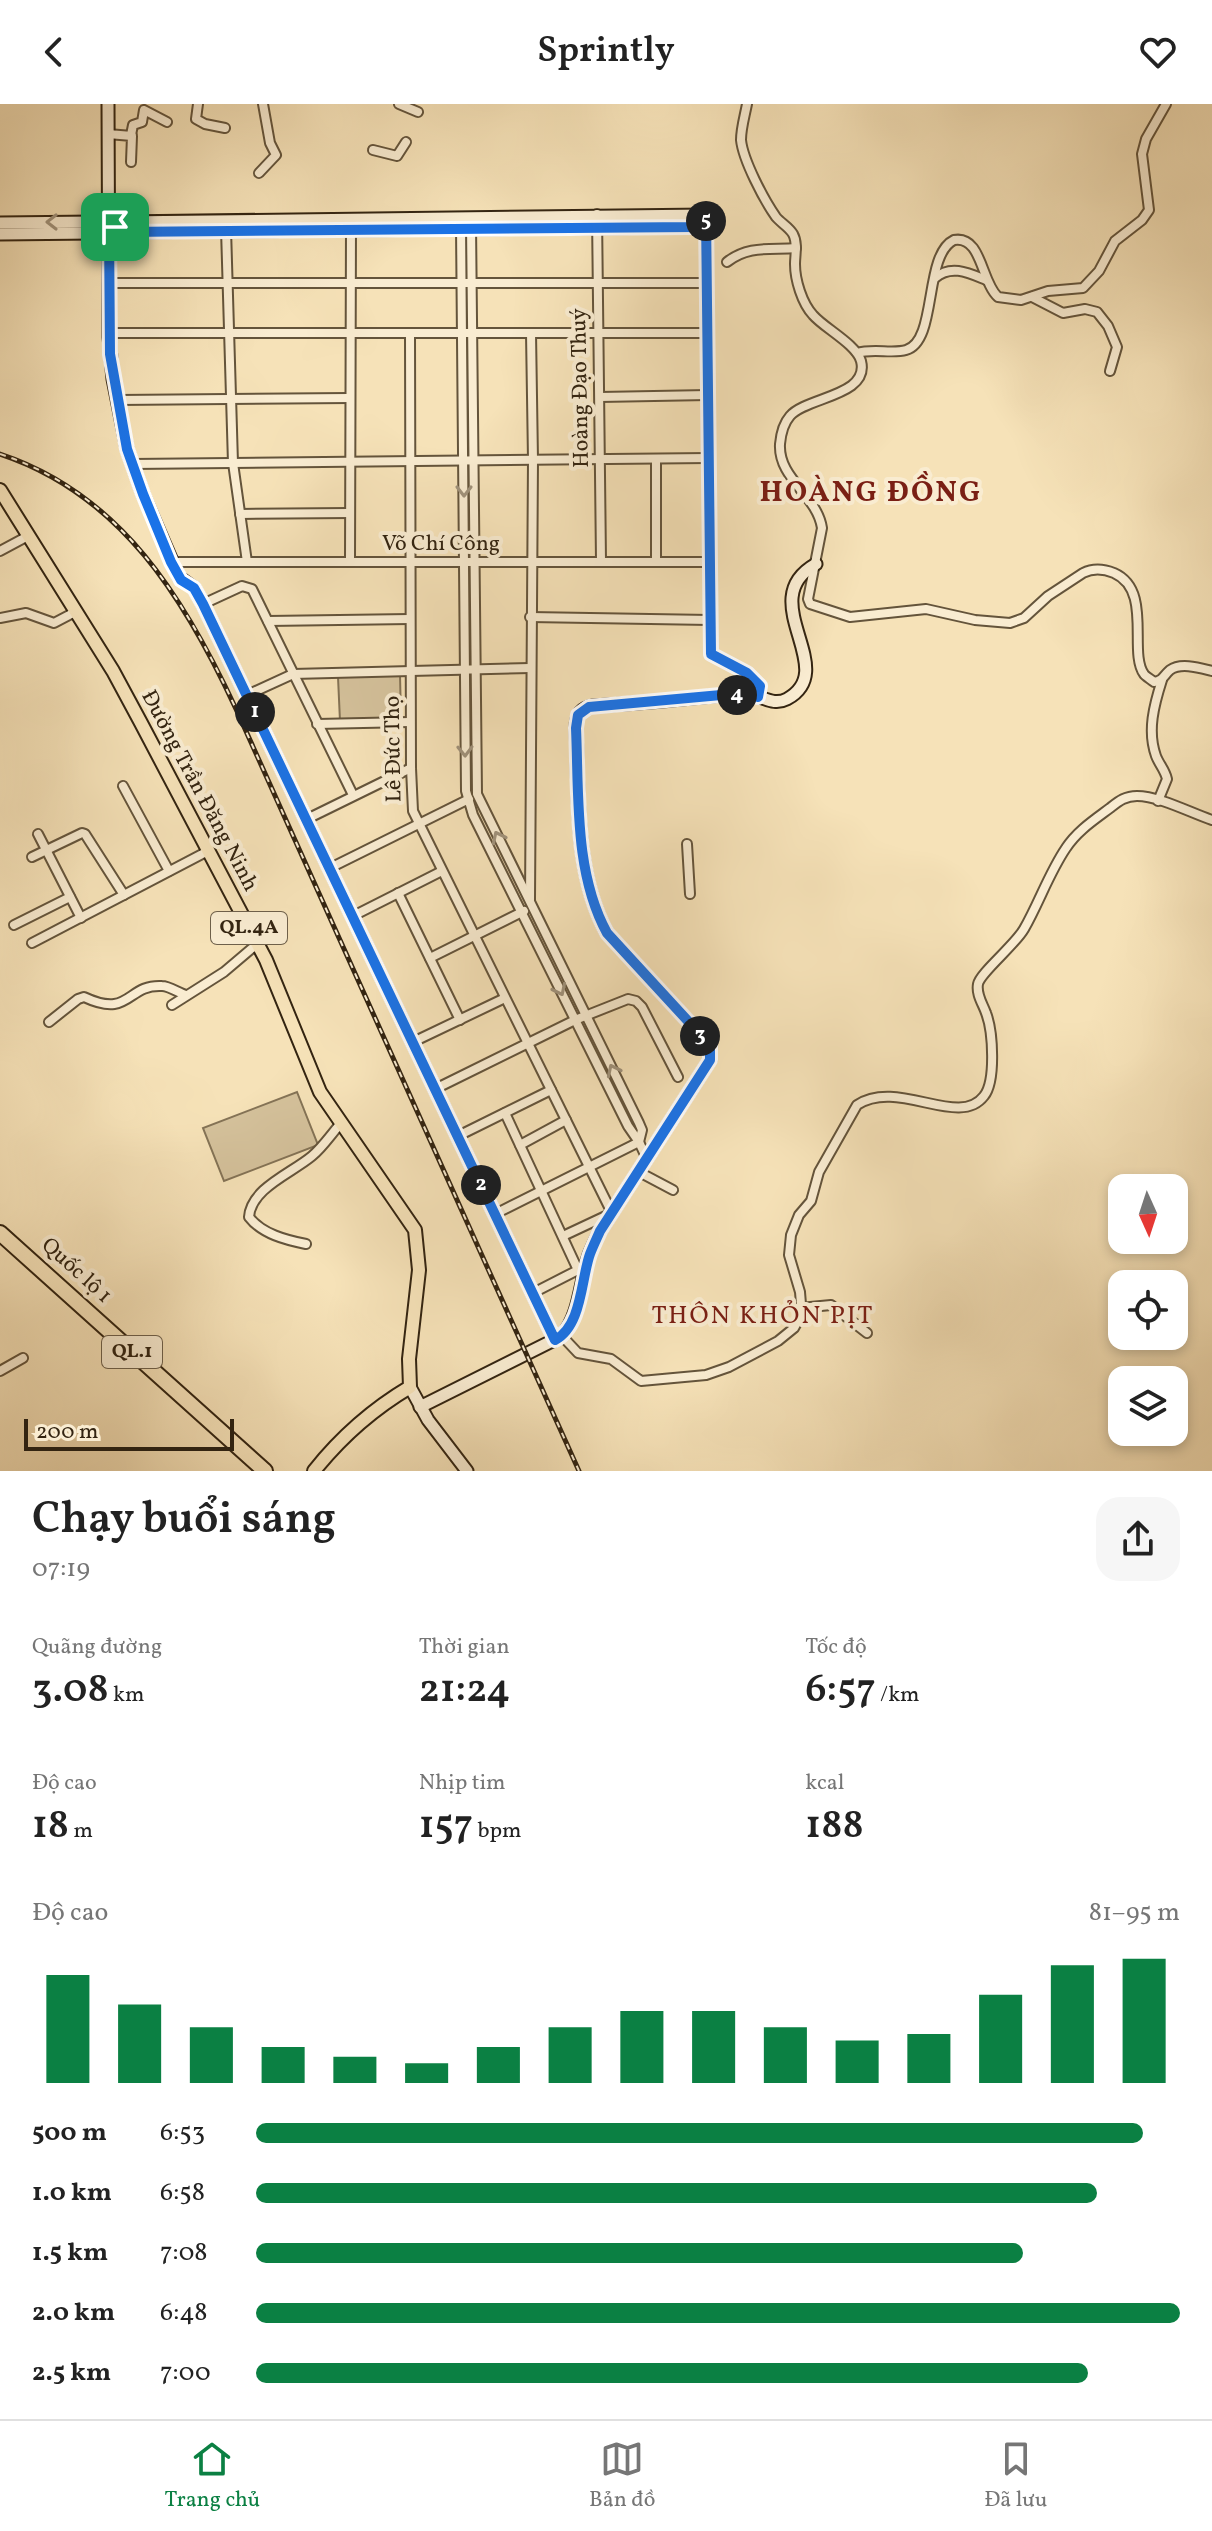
<!DOCTYPE html>
<html lang="vi">
<meta charset="utf-8">
<style>
body{margin:0;font-family:Vollkorn,serif;background:#f6f6f6;color:#222;height:100vh;display:flex;flex-direction:column;font-size:30px;white-space:nowrap}
*{box-sizing:border-box;margin:0}
p{font-size:26px;color:#767676}
.icon{flex:none;width:44px;height:44px;fill:none;stroke:currentColor;stroke-width:2;stroke-linecap:round;stroke-linejoin:round}
.map{position:relative;height:1367px;overflow:hidden}
.panel{display:flex;flex-direction:column;background:#fff;flex:1}
.panel>*{flex:none}
.needle{width:52px;rotate:177deg}
.tools{position:absolute;left:1108px;top:1070px;display:grid;gap:16px}
.tools a{display:grid;place-items:center;width:80px;height:80px;border-radius:16px;background:#fff;box-shadow:0 4px 12px #0003;font-size:40px}
.scale{position:absolute;left:24px;bottom:20px;width:210px;box-sizing:border-box;padding-left:8px;border:4px solid #332411;border-top:0;font-size:22px;line-height:28px;white-space:nowrap;color:#332411;-webkit-text-stroke:6px #f9ecd1;paint-order:stroke}
.pin{position:absolute;display:grid;place-items:center;width:68px;height:68px;color:#fff;margin:-34px;border-radius:16px;box-shadow:0 4px 12px #0006}
.km{position:absolute;width:40px;height:40px;margin:-20px;border-radius:50%;background:#222;color:#fff;font-size:22px;line-height:40px;text-align:center}
.round{display:grid;place-items:center;flex:none;width:84px;height:84px;border-radius:24px;background:#f6f6f6}
.summary{display:flex;align-items:center;justify-content:space-between;height:136px;padding:0 32px}
h1{font-size:44px;font-weight:600;line-height:60px}
.stats{display:grid;grid-template-columns:repeat(3,1fr);gap:12px;height:136px;padding:8px 32px}
.stats div{display:grid;align-content:center}
.stats b{font-size:40px;font-weight:600}
.stats small{font-size:22px;font-weight:400}
.stats p{font-size:22px}
.chart{height:224px;padding:16px 32px}
.chart p{display:flex;justify-content:space-between}
.chart svg{width:100%;height:144px;margin-top:8px;stroke:#0b8043;stroke-width:6}
ul{padding:0 32px;list-style:none;font-size:26px}
li{display:grid;grid-template-columns:128px 96px 1fr;align-items:center;height:60px}
li i{height:20px;border-radius:10px;background:#0b8043}
header{display:flex;justify-content:space-between;align-items:center;height:104px;padding:0 32px;background:#fff;font-size:36px;font-weight:600}
.tabs{display:flex;justify-content:space-around;align-items:center;height:112px;border-top:2px solid #e0e0e0;background:#fff;font-size:22px;color:#767676}
.tabs a{display:grid;justify-items:center;gap:4px}
.tabs .selected{color:#0b8043}
.map>svg:first-child{display:block}
</style>
<header><svg class="icon" aria-label="back" viewBox="0 0 24 24"><path d="M15 5l-7 7 7 7"/></svg>Sprintly<svg class="icon" aria-label="heart" viewBox="0 0 24 24"><path d="M12 20l-8-8c-3-5 5-10 8-4 3-6 11-1 8 4z"/></svg></header>
<div class="map">
<svg width="1212" height="1367" viewBox="0 0 1212 1367">
<rect width="100%" height="100%" fill="#f6e2b8"/>
<filter id="stains"><feTurbulence type="fractalNoise" baseFrequency=".0025" numOctaves="4"/><feColorMatrix values="0 0 0 0 .2 0 0 0 0 .09 0 0 0 0 .02 0 0 0 .5 -.17"/></filter>
<radialGradient id="worn" r=".72"><stop offset=".6" stop-color="#630" stop-opacity="0"/><stop offset="1" stop-color="#630" stop-opacity=".3"/></radialGradient>
<g fill="#d5c29c" stroke="#847356" stroke-width="2">
<polygon points="400,571 401,614 340,617 338,573"/>
<polygon points="297,988 318,1041 224,1077 203,1024"/>
</g>
<g fill="none" stroke-linecap="round" stroke-linejoin="round">
<g stroke="#64543b" stroke-width="12">
<g id="street">
<polyline points="198,0 196,15 205,20 225,24"/>
<polyline points="399,0 418,8"/>
<path d="M747,0C745,11 741,24 741,36C743,56 764,96 776,113C781,119 789,123 793,130C798,139 795,151 795,160C795,176 802,199 813,211C824,224 856,240 861,257C870,292 806,293 790,312C783,320 781,329 780,340C778,375 817,391 822,424L808,495L810,500L850,513L926,505L975,516L1010,519L1024,514L1048,492L1083,469C1093,464 1104,465 1114,469C1153,486 1128,548 1144,570C1145,572 1152,576 1154,578C1164,576 1163,572 1170,566C1181,558 1200,564 1212,567"/>
<polyline points="108,30 132,32 131,58"/>
<polyline points="131,31 133,21 142,18 144,6 167,18"/>
<polyline points="373,46 397,52 406,38"/>
<polyline points="259,69 276,51 270,39 263,0"/>
<polyline points="597,110 601,457"/>
<polyline points="706,111 711,550 747,569 760,582 758,593"/>
<polyline points="471,121 477,690 639,1019 642,1026 639,1038"/>
<polyline points="461,122 466,687 473,711 628,1022 639,1038 647,1055"/>
<polyline points="226,125 233,359 247,458"/>
<path d="M727,158C748,141 771,146 796,144"/>
<path d="M935,174C951,160 969,169 986,176"/>
<polyline points="111,179 707,179"/>
<polyline points="1032,193 1063,209 1085,205 1097,208 1108,222 1117,243 1110,267"/>
<polyline points="109,229 707,229"/>
<polyline points="410,229 411,664 413,707 612,1109 563,1132"/>
<path d="M857,249C873,244 892,250 906,246C938,237 923,151 954,136C982,131 981,178 998,193L1021,196L1048,187L1083,184L1099,167L1115,137L1142,116L1149,106L1142,50L1146,35L1166,0"/>
<polyline points="600,293 708,291"/>
<polyline points="118,296 350,294"/>
<polyline points="656,355 656,457"/>
<polyline points="132,360 709,354"/>
<polyline points="240,410 350,409"/>
<polyline points="0,447 28,432"/>
<polyline points="171,458 710,458"/>
<polyline points="350,458 351,123"/>
<polyline points="203,500 242,482 252,485 353,691"/>
<polyline points="530,513 710,516"/>
<polyline points="0,514 26,509 54,519 75,508"/>
<polyline points="268,517 410,515"/>
<polyline points="247,591 293,570 530,564"/>
<polyline points="317,620 410,618"/>
<polyline points="123,682 169,767"/>
<path d="M1158,697L1167,675C1165,666 1159,660 1156,652C1147,627 1154,601 1162,576"/>
<polyline points="307,715 411,664"/>
<polyline points="38,730 81,814"/>
<polyline points="687,740 690,790"/>
<polyline points="32,753 82,729 85,730 124,791"/>
<polyline points="330,764 469,695"/>
<polyline points="398,789 460,916"/>
<polyline points="530,796 533,356 531,229"/>
<polyline points="353,812 442,767"/>
<polyline points="14,821 70,793"/>
<polyline points="32,839 208,747"/>
<polyline points="430,854 524,807"/>
<polyline points="172,901 224,868 257,840"/>
<path d="M49,918L78,895L84,893C131,915 126,880 162,882C169,882 179,889 186,891"/>
<polyline points="413,938 505,894"/>
<polyline points="435,985 575,916 628,895 636,897 642,903 678,973"/>
<polyline points="505,1009 578,1166 533,1189"/>
<polyline points="458,1032 551,986"/>
<polyline points="520,1041 566,1016"/>
<polyline points="639,1068 673,1086"/>
<polyline points="495,1110 639,1038"/>
<path d="M306,1140C286,1136 262,1130 249,1113C251,1084 292,1069 312,1052C323,1043 332,1029 342,1018"/>
<polyline points="800,1204 831,1201 867,1229"/>
<path d="M562,1232L578,1249L611,1255L641,1277L706,1271L729,1263L778,1237L794,1224L799,1215L801,1200L800,1188L789,1151L791,1131L799,1111L811,1097L819,1068L857,1001C898,974 959,1025 984,992C996,977 993,927 986,909C983,900 976,891 978,880C980,869 1015,841 1024,825C1039,799 1049,769 1066,744C1077,727 1094,716 1110,704C1119,697 1125,692 1137,692C1159,692 1191,709 1212,716"/>
<polyline points="0,1267 23,1254"/>
</g>
</g>
<g stroke="#332411" stroke-width="15">
<g id="secondary">
<polyline points="108,0 109,233 113,275 127,345 143,390 179,473 194,484 203,500 555,1236"/>
<polyline points="0,119 94,118 102,124"/>
<polyline points="115,123 121,128 694,123 706,111"/>
<polyline points="0,130 94,129 102,124 115,123 120,118 706,111"/>
<polyline points="410,1283 428,1316 467,1367"/>
<path d="M420,1303L562,1232C580,1210 580,1178 589,1151C592,1143 596,1135 600,1127L710,956V941L607,829C574,769 579,691 576,624C576,611 580,604 593,602C619,600 646,599 672,596C697,594 721,590 746,590C761,590 772,603 787,595C842,565 752,496 816,460"/>
</g>
</g>
<g stroke="#332411" stroke-width="16">
<path id="primary" d="M0,386L113,567L141,619L266,856L320,988L415,1126L419,1166L409,1255L410,1283C373,1305 341,1333 314,1367"/>
</g>
<g stroke="#332411" stroke-width="18">
<polyline id="highway" points="0,1129 265,1367"/>
</g>
<use href="#street" stroke="#f9ecd1" stroke-width="8"/>
<use href="#secondary" stroke="#f9ecd1" stroke-width="11"/>
<use href="#primary" stroke="#f6e2b8" stroke-width="12"/>
<use href="#highway" stroke="#f6e2b8" stroke-width="14"/>
<g stroke="#332411" stroke-width="5">
<path id="rail" d="M0,350C121,390 185,495 236,605L579,1367"/>
</g>
<use href="#rail" stroke="#f9ecd1" stroke-width="2" stroke-dasharray="6" stroke-linecap="butt"/>
</g>
<defs><path id="oneway-chevron" d="M-2-3.5L2.5 0L-2 3.5" fill="none" stroke-width="1.6" stroke-linecap="round" stroke-linejoin="round" transform="scale(2)"/></defs>
<g stroke="#a0927b">
<use href="#oneway-chevron" transform="translate(52 118) rotate(180)"/>
<use href="#oneway-chevron" transform="translate(464 387) rotate(90)"/>
<use href="#oneway-chevron" transform="translate(465 647) rotate(89)"/>
<use href="#oneway-chevron" transform="translate(498 733) rotate(-116)"/>
<use href="#oneway-chevron" transform="translate(560 886) rotate(64)"/>
<use href="#oneway-chevron" transform="translate(613 966) rotate(-116)"/>
</g>
<g fill="none" stroke-linecap="round" stroke-linejoin="round">
<g stroke="#fff" stroke-width="16">
<path id="route" d="M706,111L711,550L747,569L760,582L758,593L749,590L721,591L589,603L578,611L576,624C579,691 574,769 607,829L710,941V956L600,1127C597,1134 593,1142 590,1150C581,1175 582,1222 555,1236L203,500L194,484L181,476L171,458L143,390L127,345L110,250L109,123H115L121,128L694,123Z"/>
</g>
<use href="#route" stroke="#1a73e8" stroke-width="10"/>
</g>
<g text-anchor="middle" dominant-baseline="central" stroke-width="8" stroke-linejoin="round" paint-order="stroke">
<g fill="#f9ecd1" stroke="#6e604b" stroke-width="2">
<rect x="211" y="808" width="76" height="32" rx="6"/>
<rect x="102" y="1232" width="60" height="32" rx="6"/>
</g>
<g font-size="20" font-weight="bold" fill="#332411">
<text x="249" y="824">QL.4A</text>
<text x="132" y="1248">QL.1</text>
</g>
<g font-size="22" fill="#332411" stroke="#f9ecd1">
<text transform="translate(581 284) rotate(-91)">Hoàng Đạo Thuý</text>
<text x="441" y="440">Võ Chí Công</text>
<text transform="translate(394 645) rotate(-91)">Lê Đức Thọ</text>
<text transform="translate(199 687) rotate(62)">Đường Trần Đăng Ninh</text>
<text transform="translate(76 1167) rotate(42)">Quốc lộ 1</text>
</g>
<g font-size="26" letter-spacing="2" fill="#7a1f14" stroke="#f9ecd1">
<text x="763" y="1212">THÔN KHỎN PỊT</text>
</g>
<g font-size="30" font-weight="bold" letter-spacing="2" fill="#7a1f14" stroke="#f9ecd1">
<text x="871" y="389">HOÀNG ĐỒNG</text>
</g>
</g>
<rect width="100%" height="100%" filter="url(#stains)"/>
<rect width="100%" height="100%" fill="url(#worn)"/>
</svg>
<div class="tools">
<a><svg class="needle" viewBox="-14 -14 28 28"><path d="M0-13l5 13h-10z" fill="#e53935"/><path d="M0 13l5-13h-10z" fill="#767676"/></svg></a>
<a><svg class="icon" aria-label="locate" viewBox="0 0 24 24"><circle cx="12" cy="12" r="6"/><path d="M12 2v4M12 18v4M2 12h4M18 12h4"/></svg></a>
<a><svg class="icon" aria-label="layers" viewBox="0 0 24 24"><path d="M12 4l9 5-9 5-9-5zM3 14l9 5 9-5"/></svg></a>
</div>
<div class="scale">200 m</div>
<div class="pin" style="left:115px;top:123px;background:#1e9e55"><svg class="icon" aria-label="arrive" viewBox="0 0 24 24"><path d="M6 21V4h12l-3 4 3 4H6"/></svg></div>
<b class="km" style="left:255px;top:608px">1</b>
<b class="km" style="left:481px;top:1081px">2</b>
<b class="km" style="left:700px;top:932px">3</b>
<b class="km" style="left:737px;top:591px">4</b>
<b class="km" style="left:706px;top:117px">5</b>
</div>
<section class="panel">
<div class="summary"><div><h1>Chạy buổi sáng</h1><p>07:19</p></div><a class="round"><svg class="icon" aria-label="share" viewBox="0 0 24 24"><path d="M12 15V3M7 8l5-5 5 5M5 13v7h14v-7"/></svg></a></div>
<div class="stats">
<div><p>Quãng đường</p><b>3.08<small> km</small></b></div>
<div><p>Thời gian</p><b>21:24</b></div>
<div><p>Tốc độ</p><b>6:57<small> /km</small></b></div>
</div>
<div class="stats">
<div><p>Độ cao</p><b>18<small> m</small></b></div>
<div><p>Nhịp tim</p><b>157<small> bpm</small></b></div>
<div><p>kcal</p><b>188</b></div>
</div>
<div class="chart"><p><span>Độ cao</span>81–95 m</p>
<svg viewBox="0 0 160 44" preserveAspectRatio="none"><path d="M5 44V11M15 44V20M25 44V27M35 44V33M45 44V36M55 44V38M65 44V33M75 44V27M85 44V22M95 44V22M105 44V27M115 44V31M125 44V29M135 44V17M145 44V8M155 44V6"/></svg>
</div>
<ul>
<li><b>500 m</b>6:53<i style="width:96%"></i></li>
<li><b>1.0 km</b>6:58<i style="width:91%"></i></li>
<li><b>1.5 km</b>7:08<i style="width:83%"></i></li>
<li><b>2.0 km</b>6:48<i style="width:100%"></i></li>
<li><b>2.5 km</b>7:00<i style="width:90%"></i></li>
</ul>
</section>
<nav class="tabs">
<a class="selected"><svg class="icon" aria-label="home" viewBox="0 0 24 24"><path d="M3 11l9-7 9 7M6 9v11h12V9"/></svg>Trang chủ</a>
<a><svg class="icon" aria-label="map" viewBox="0 0 24 24"><path d="M3 6l6-2 6 2 6-2v14l-6 2-6-2-6 2zM9 4v14M15 6v14"/></svg>Bản đồ</a>
<a><svg class="icon" aria-label="saved" viewBox="0 0 24 24"><path d="M7 4h10v16l-5-4-5 4z"/></svg>Đã lưu</a>
</nav>
